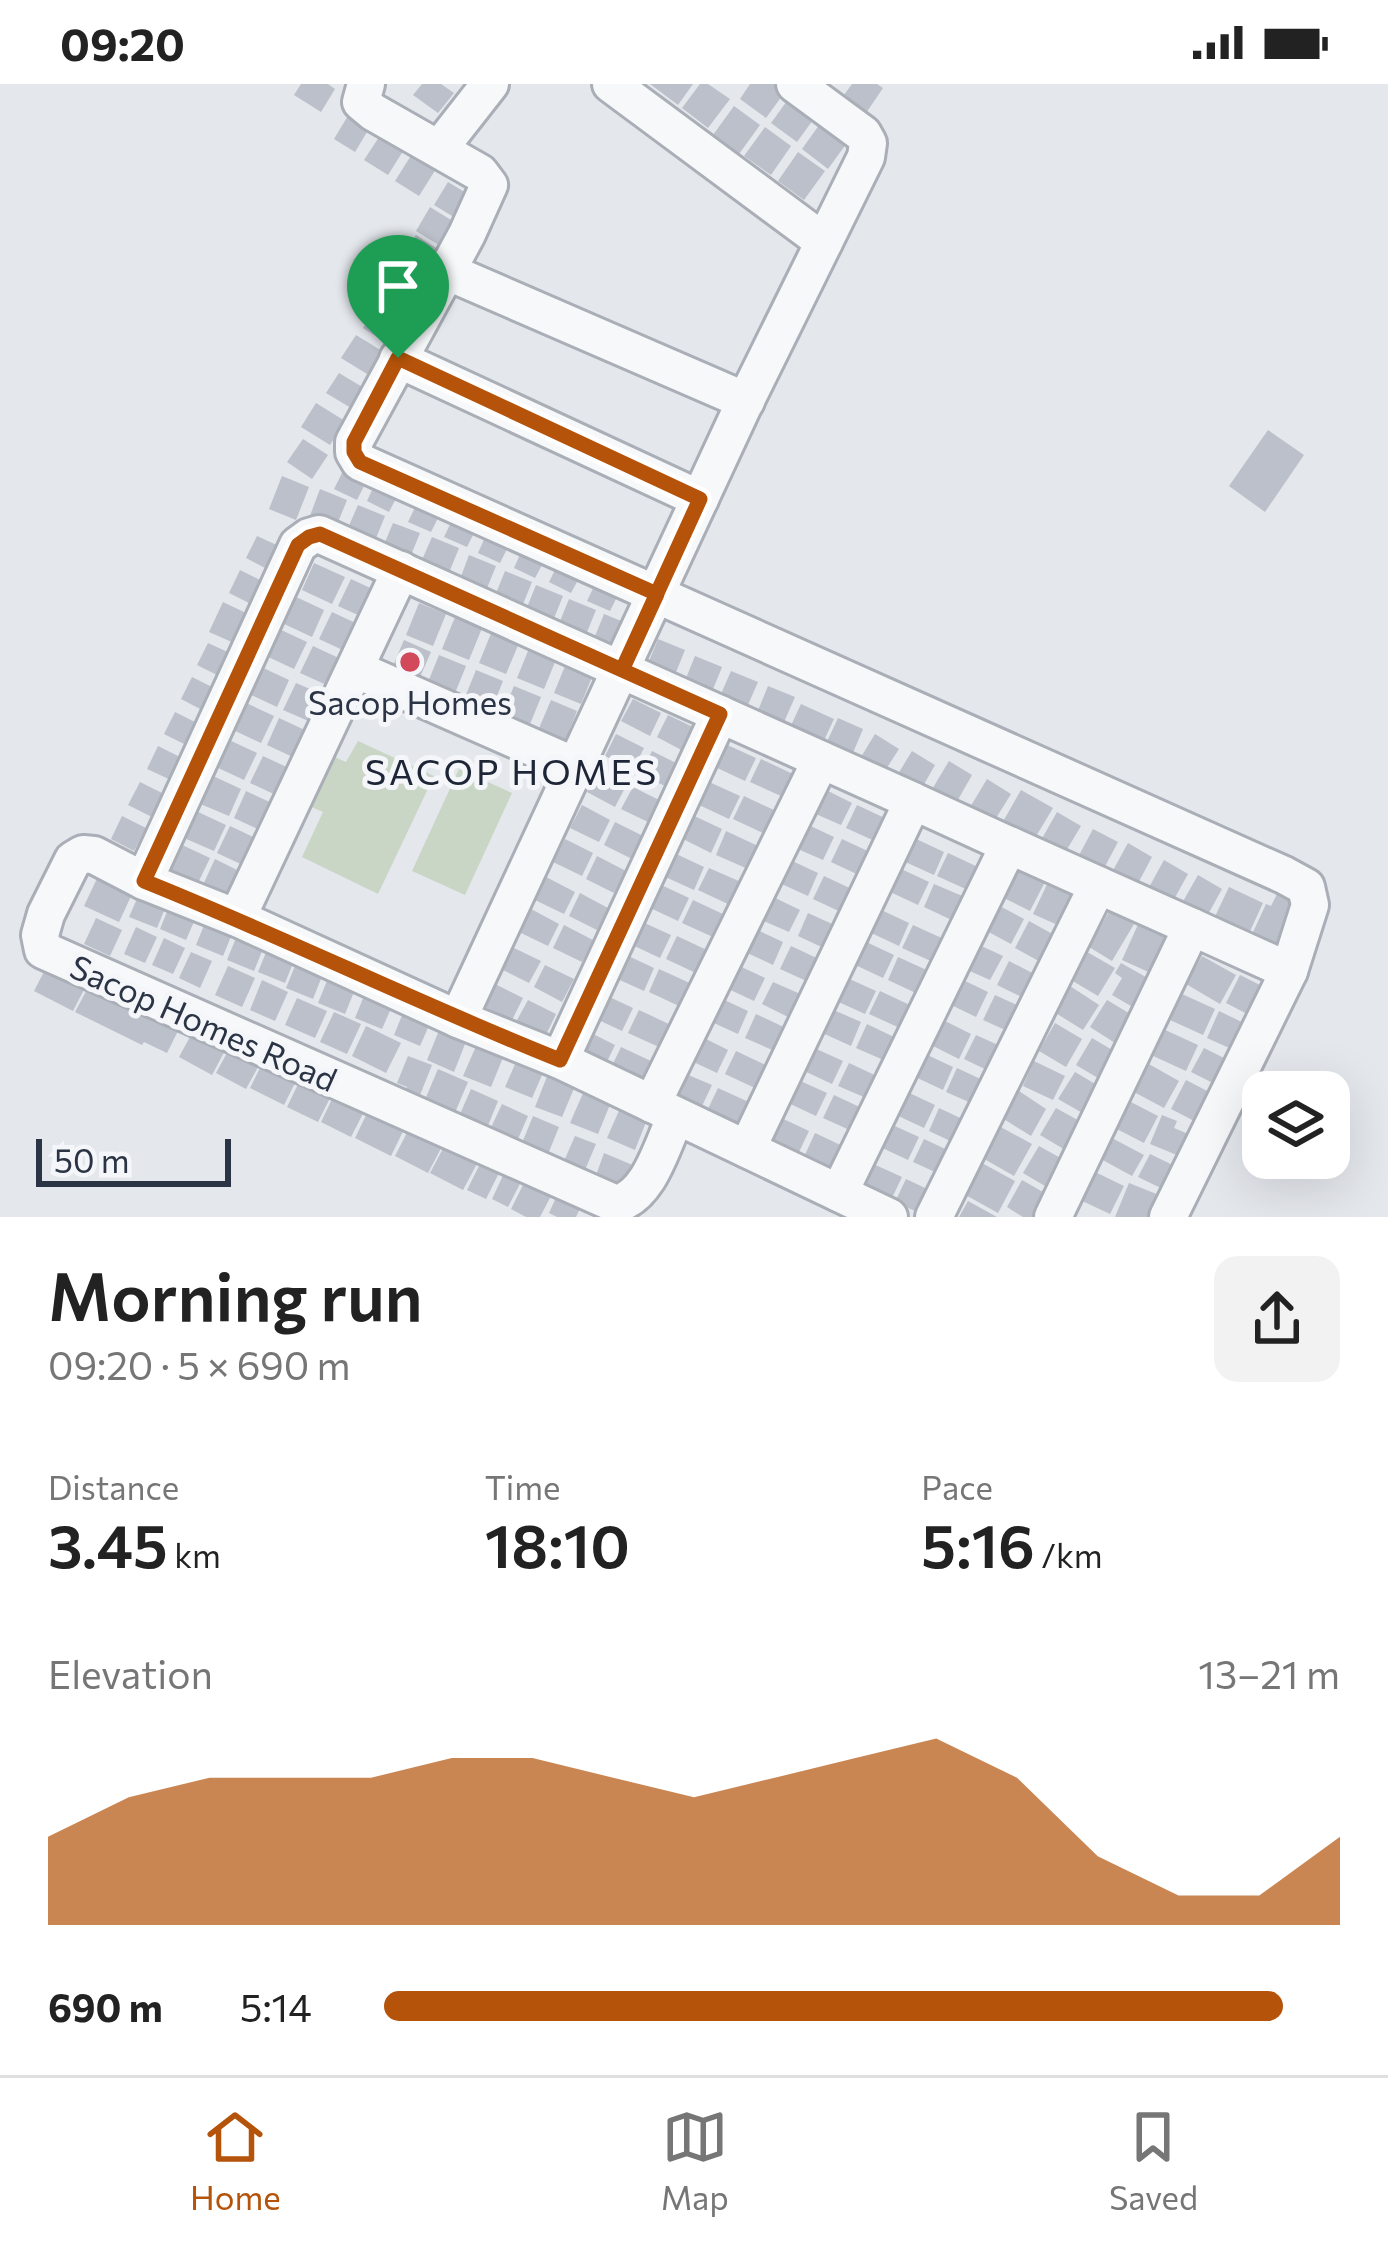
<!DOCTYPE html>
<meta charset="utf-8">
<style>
body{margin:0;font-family:Commissioner,sans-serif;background:#f2f2f2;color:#222;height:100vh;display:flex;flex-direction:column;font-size:45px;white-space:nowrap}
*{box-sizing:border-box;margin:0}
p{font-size:39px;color:#767676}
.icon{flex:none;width:66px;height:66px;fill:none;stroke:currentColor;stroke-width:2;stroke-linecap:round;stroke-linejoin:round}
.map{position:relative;height:1133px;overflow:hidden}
.sheet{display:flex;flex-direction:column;background:#fff;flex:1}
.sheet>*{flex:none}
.buttons{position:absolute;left:1242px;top:987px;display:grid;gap:24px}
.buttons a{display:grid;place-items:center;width:108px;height:108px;border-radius:24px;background:#fff;box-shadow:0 12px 48px #0002;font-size:60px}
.scale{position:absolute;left:36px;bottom:30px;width:195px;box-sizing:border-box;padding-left:12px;border:6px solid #2b3445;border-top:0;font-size:33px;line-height:42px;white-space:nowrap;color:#2b3445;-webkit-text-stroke:9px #f4f6f9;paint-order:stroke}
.pin{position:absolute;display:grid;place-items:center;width:102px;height:102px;color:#fff;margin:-123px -51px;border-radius:50% 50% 50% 0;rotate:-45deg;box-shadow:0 0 12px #0007}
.pin .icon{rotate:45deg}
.round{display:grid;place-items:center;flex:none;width:126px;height:126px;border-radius:24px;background:#f2f2f2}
.summary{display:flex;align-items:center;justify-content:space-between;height:204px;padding:0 48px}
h1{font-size:66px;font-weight:600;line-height:90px}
.metrics{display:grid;grid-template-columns:repeat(3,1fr);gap:18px;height:204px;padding:12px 48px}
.metrics div{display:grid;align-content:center}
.metrics b{font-size:60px;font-weight:600}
.metrics small{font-size:33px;font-weight:400}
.metrics p{font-size:33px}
.chart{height:336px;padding:24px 48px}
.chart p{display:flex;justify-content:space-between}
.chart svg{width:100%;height:216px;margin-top:12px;fill:#b45309;opacity:.7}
ul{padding:0 48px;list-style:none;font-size:39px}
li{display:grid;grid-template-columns:192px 144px 1fr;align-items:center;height:90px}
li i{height:30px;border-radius:15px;background:#b45309}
.status{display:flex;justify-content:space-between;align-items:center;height:84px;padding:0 60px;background:#fff;direction:ltr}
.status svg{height:33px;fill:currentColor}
.tab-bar{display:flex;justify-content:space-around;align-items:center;height:168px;border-top:3px solid #e0e0e0;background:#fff;font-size:33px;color:#767676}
.tab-bar a{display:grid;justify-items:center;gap:6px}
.tab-bar .selected{color:#b45309}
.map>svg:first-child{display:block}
</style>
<div class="status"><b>09:20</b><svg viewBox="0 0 49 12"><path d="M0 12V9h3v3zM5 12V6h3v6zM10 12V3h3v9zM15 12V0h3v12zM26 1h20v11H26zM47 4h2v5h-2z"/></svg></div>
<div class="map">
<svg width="1388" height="1133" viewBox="0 0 1388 1133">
<rect width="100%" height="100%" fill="#e4e7ec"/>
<g fill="#c9d6c5">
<polygon points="358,657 434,692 378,810 302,773 323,728 298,717 321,667 346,678"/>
<polygon points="459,685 512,709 465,811 412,787"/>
</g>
<g fill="#bbc0ca">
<polygon points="301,0 328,0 335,5 321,28 294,11"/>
<polygon points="422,0 441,0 454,9 438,29 413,11"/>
<polygon points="650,0 693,0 678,21"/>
<polygon points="700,0 708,0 730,15 708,44 682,24"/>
<polygon points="750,0 780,0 787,5 766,34 740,15"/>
<polygon points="852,0 877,0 883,4 864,32 841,15"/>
<polygon points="792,10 818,29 797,58 771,39"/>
<polygon points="734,22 760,41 739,70 713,51"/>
<polygon points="349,30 370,43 355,68 334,55"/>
<polygon points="822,37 849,56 828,85 802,65"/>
<polygon points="765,43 791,62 771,91 744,72"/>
<polygon points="381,50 405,64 388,91 364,76"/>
<polygon points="798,68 825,87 804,116 778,97"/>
<polygon points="412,70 436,85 419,112 395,97"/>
<polygon points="448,98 471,112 457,135 434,121"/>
<polygon points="430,123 456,139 442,163 416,147"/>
<polygon points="416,151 442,168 427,191 401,174"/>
<polygon points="399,184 423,199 407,225 383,211"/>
<polygon points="379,219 404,235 388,260 363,244"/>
<polygon points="356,251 387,270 372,293 341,274"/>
<polygon points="339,289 364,304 351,324 326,309"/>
<polygon points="316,319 345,337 330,361 301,343"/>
<polygon points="1268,346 1304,371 1265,428 1229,402"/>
<polygon points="303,355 328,371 312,395 287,378"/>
<polygon points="347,379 370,390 357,416 334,405"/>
<polygon points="379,391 403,401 389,428 367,417"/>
<polygon points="282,392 309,403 296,436 269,425"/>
<polygon points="320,405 347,416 334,448 308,437"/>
<polygon points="421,411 444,422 431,448 408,438"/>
<polygon points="358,421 385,432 372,464 344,453"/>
<polygon points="457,426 480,437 467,463 444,453"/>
<polygon points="393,439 420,449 407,481 380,470"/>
<polygon points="490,442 513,453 500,479 478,469"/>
<polygon points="257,452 281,463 269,486 246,474"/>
<polygon points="432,453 459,464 446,496 418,485"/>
<polygon points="526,457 549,468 535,494 514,484"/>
<polygon points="469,471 496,482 483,514 457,503"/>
<polygon points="562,472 585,483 571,509 549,498"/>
<polygon points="314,479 345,493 332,520 302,506"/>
<polygon points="240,486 264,498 253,521 229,509"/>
<polygon points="505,487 532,498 519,530 492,519"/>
<polygon points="600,490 623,501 610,527 587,517"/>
<polygon points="351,495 381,509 369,536 338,522"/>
<polygon points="536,501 563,512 550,544 523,533"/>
<polygon points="294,512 324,526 312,553 282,539"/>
<polygon points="569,515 596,526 583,558 556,547"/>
<polygon points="223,518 248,530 234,559 209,548"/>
<polygon points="419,519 446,530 433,562 406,551"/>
<polygon points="332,528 362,542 349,569 319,555"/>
<polygon points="604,530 631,541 618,573 591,562"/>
<polygon points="455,533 482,544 469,576 442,565"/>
<polygon points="277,544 307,558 294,585 264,571"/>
<polygon points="492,547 519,559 506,590 479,579"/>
<polygon points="658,555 685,566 672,598 645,587"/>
<polygon points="404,556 431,568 417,600 390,589"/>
<polygon points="208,559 232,570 221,593 197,581"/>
<polygon points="313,562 343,576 331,603 300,589"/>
<polygon points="530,562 557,573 544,605 517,594"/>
<polygon points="439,571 466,582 453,614 426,603"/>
<polygon points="695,572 722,583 709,615 682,604"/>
<polygon points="567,577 594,588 581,620 554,609"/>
<polygon points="259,582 289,596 277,623 247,609"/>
<polygon points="476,586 503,597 490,629 463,618"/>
<polygon points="731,587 758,598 744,630 717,619"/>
<polygon points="192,593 216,605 204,627 181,615"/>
<polygon points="296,599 326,612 313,639 283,626"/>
<polygon points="514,602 541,613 528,645 501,634"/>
<polygon points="768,602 795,613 781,645 755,634"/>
<polygon points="633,615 661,629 650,652 621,637"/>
<polygon points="551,616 577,627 564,660 537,649"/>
<polygon points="244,618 274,632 261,659 231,645"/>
<polygon points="801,620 834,635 820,665 787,650"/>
<polygon points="175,628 199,640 188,662 164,650"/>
<polygon points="668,631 697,645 685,668 657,653"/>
<polygon points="279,634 309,648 297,675 267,661"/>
<polygon points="838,634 863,645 850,676 824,664"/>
<polygon points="616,650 644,664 633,686 605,672"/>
<polygon points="875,650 899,665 881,693 858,678"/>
<polygon points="227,655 257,669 244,696 214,682"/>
<polygon points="723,659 756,674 745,697 713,682"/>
<polygon points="158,662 182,674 171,696 147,685"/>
<polygon points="652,667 680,681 669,704 640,690"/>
<polygon points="912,667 935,681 919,709 895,695"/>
<polygon points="263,672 293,686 280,713 250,699"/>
<polygon points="761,675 793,690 783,713 750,698"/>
<polygon points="949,677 972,691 955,721 931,707"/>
<polygon points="598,686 627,700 615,723 587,708"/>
<polygon points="211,691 241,705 229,732 198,719"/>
<polygon points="987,695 1011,710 993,739 969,725"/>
<polygon points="707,697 740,712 729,735 697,720"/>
<polygon points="140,698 164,710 152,733 128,721"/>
<polygon points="633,703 661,717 650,739 621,725"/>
<polygon points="820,703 852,719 841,741 809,727"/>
<polygon points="1021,706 1053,724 1032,759 1001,741"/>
<polygon points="246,707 276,721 264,748 234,734"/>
<polygon points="744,712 776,727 765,750 733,735"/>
<polygon points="582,721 610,736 599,758 570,744"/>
<polygon points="857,721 889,736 879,759 846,744"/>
<polygon points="196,727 226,741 214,767 184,754"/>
<polygon points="1057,728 1081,742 1063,772 1040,758"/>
<polygon points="690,730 722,745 711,769 679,753"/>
<polygon points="122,732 146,744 134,767 111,755"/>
<polygon points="615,738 643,752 632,775 604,761"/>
<polygon points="802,738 834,753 823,776 791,762"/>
<polygon points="230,742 260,756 247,783 217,769"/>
<polygon points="1093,745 1118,758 1102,788 1077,775"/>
<polygon points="726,747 758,762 748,785 716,771"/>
<polygon points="912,753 944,768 934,791 901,776"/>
<polygon points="565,755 593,769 582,792 553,778"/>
<polygon points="842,755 874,770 863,793 831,778"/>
<polygon points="1128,759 1152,773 1136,803 1111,790"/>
<polygon points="180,760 210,774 197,801 167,786"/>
<polygon points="672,768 704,783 694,806 661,791"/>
<polygon points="948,769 980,784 970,807 937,792"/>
<polygon points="597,772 626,787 614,809 586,795"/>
<polygon points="786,774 818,789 808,812 775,797"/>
<polygon points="215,775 245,790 233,816 202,803"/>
<polygon points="1164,776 1188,790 1172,819 1147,807"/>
<polygon points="1013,777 1047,794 1030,827 996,810"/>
<polygon points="897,783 929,798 918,821 886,806"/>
<polygon points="102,784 133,808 119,838 84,822"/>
<polygon points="709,784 741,798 730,821 698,806"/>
<polygon points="1198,791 1222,805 1206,834 1181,821"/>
<polygon points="824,792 856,807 845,830 813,815"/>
<polygon points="546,793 575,808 564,830 535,816"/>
<polygon points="1050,794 1077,807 1060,842 1033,830"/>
<polygon points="1285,794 1304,803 1282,875 1248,859 1266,820 1271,822"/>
<polygon points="657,799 689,814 678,837 646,822"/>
<polygon points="934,800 967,814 956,838 924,823"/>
<polygon points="143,801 170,812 157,844 129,833"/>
<polygon points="1229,803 1263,819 1245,858 1211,841"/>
<polygon points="580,809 608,824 597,846 569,832"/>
<polygon points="767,810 800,826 789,848 757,834"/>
<polygon points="173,813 200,824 186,856 160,845"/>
<polygon points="693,816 725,831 715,854 682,839"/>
<polygon points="996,820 1024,835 1011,860 983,845"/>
<polygon points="877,824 909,839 899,862 867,847"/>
<polygon points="531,825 559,840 548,862 519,848"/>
<polygon points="1110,826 1134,840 1112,877 1089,863"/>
<polygon points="209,829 236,840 223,872 196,861"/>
<polygon points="808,829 841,844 830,867 798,852"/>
<polygon points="96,834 122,846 110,872 84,860"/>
<polygon points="638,836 671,851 660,874 628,859"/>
<polygon points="1140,836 1173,851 1155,891 1122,876"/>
<polygon points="1029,837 1058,853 1044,880 1015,864"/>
<polygon points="564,841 593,856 582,878 553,864"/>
<polygon points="913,841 946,856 935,879 902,864"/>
<polygon points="136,843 157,853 145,879 124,870"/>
<polygon points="751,843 783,858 773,881 741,866"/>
<polygon points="240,844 267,855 254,887 227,876"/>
<polygon points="677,852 709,867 698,890 666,875"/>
<polygon points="164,854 185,864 173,890 152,881"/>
<polygon points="271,856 298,867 285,899 258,888"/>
<polygon points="862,856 894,871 883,894 851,879"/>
<polygon points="975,859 1003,872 990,896 963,884"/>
<polygon points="791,862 823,877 813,900 780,885"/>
<polygon points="512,863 541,877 529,899 501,885"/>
<polygon points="1082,865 1115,884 1098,912 1066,893"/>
<polygon points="191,868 212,877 200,904 179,894"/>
<polygon points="622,869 654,884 644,907 611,892"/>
<polygon points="299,872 326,882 313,915 286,904"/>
<polygon points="1202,872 1236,891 1220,920 1186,900"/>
<polygon points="898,873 931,888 920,911 888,896"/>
<polygon points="50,876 89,896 73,927 34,907"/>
<polygon points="1009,877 1038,892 1026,915 997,901"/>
<polygon points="733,879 765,894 754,917 722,902"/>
<polygon points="1121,879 1153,897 1136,925 1112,911 1122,894 1115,889"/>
<polygon points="545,881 574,895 562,918 534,903"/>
<polygon points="228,882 255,894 242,923 215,911"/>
<polygon points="659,885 692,900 681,923 649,908"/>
<polygon points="331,887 358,898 345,930 318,919"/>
<polygon points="1240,891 1268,905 1253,933 1226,919"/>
<polygon points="843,892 876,907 865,930 832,915"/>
<polygon points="957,893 988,908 976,933 945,918"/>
<polygon points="92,896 159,928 154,940 164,922 185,933 167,969 144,958 142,961 75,928"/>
<polygon points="262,896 288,908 275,937 250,926"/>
<polygon points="773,898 805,912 794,936 762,920"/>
<polygon points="495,900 523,914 512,936 483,922"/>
<polygon points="368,902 396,913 382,945 355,934"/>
<polygon points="1070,902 1099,921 1083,946 1054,928"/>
<polygon points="880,907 912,922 902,945 869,930"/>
<polygon points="601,909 633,924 622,947 590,932"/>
<polygon points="1182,910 1215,925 1203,951 1170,936"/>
<polygon points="995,911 1026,925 1014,950 983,936"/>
<polygon points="716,912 748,927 738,950 705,935"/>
<polygon points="297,914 327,927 315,954 285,941"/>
<polygon points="528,916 556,930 545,953 516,938"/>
<polygon points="1107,916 1132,931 1115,959 1090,943"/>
<polygon points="407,919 434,930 420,962 394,951"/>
<polygon points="829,924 861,938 851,962 818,947"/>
<polygon points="639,926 671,941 661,964 628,949"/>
<polygon points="1219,927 1248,941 1236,967 1207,954"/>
<polygon points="334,928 361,940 347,970 320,958"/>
<polygon points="756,930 788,945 777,968 745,954"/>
<polygon points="941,935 971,950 959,975 929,960"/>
<polygon points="1055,939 1082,955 1066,983 1039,967"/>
<polygon points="867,940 898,955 888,978 856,964"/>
<polygon points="196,942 229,959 212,991 179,973"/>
<polygon points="366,942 401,959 386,989 352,972"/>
<polygon points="440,944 467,955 454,988 427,976"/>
<polygon points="583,945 615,961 604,984 573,969"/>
<polygon points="1163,945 1198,961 1186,987 1151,971"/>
<polygon points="696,950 728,966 717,989 685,974"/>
<polygon points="976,951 1007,965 995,990 964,975"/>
<polygon points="1092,954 1119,970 1103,997 1076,981"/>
<polygon points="234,956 264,972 246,1005 216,989"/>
<polygon points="477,960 504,971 491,1003 463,992"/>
<polygon points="810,962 843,977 832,1000 800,985"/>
<polygon points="621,963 653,978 643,1001 610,986"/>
<polygon points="1204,964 1232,978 1219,1002 1191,988"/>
<polygon points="736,967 768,982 757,1005 725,990"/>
<polygon points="921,968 953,983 943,1006 911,991"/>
<polygon points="519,971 546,982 532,1014 505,1003"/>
<polygon points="266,972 300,989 284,1021 250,1004"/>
<polygon points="408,972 432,981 418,1016 404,1011 407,1003 397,999"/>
<polygon points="1034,977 1065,992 1053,1016 1023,1002"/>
<polygon points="849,979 881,994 871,1016 838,1002"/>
<polygon points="1147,979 1179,997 1164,1024 1132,1007"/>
<polygon points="957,984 989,999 978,1022 946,1008"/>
<polygon points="438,985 468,998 454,1031 424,1018"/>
<polygon points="679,987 712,1001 701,1024 669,1009"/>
<polygon points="1075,988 1102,1004 1086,1031 1058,1015"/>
<polygon points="548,990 575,1002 562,1033 535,1023"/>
<polygon points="302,992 333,1008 318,1038 287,1023"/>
<polygon points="794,994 827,1009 816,1032 784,1017"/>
<polygon points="1186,996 1215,1011 1200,1040 1171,1025"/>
<polygon points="1013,1003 1046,1025 1031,1052 999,1032"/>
<polygon points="718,1004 751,1019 740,1042 707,1027"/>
<polygon points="337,1005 368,1020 351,1053 321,1038"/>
<polygon points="471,1005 498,1017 485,1049 457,1037"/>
<polygon points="903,1006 935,1021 924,1044 892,1029"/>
<polygon points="584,1007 611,1018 598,1050 570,1039"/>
<polygon points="834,1011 866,1026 856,1049 823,1034"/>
<polygon points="1127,1016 1158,1032 1144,1059 1113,1043"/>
<polygon points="372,1019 408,1037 391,1072 355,1054"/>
<polygon points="502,1020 528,1032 514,1064 487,1052"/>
<polygon points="621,1022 648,1033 635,1066 607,1054"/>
<polygon points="939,1024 971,1039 961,1062 929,1047"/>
<polygon points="1056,1024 1083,1039 1067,1067 1040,1051"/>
<polygon points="1162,1031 1177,1037 1174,1044 1193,1052 1184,1074 1150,1060"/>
<polygon points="533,1032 559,1043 546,1075 520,1064"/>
<polygon points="777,1032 809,1047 798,1070 766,1056"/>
<polygon points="413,1037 446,1055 428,1089 395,1072"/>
<polygon points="886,1038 919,1053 908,1076 876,1061"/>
<polygon points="997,1041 1032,1060 1014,1092 979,1072"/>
<polygon points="815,1049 847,1064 836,1087 804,1073"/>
<polygon points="575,1052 596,1060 582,1093 561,1084"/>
<polygon points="1110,1053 1144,1071 1132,1092 1099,1074"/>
<polygon points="924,1055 956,1070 946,1093 913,1078"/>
<polygon points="447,1057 480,1074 463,1106 430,1089"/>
<polygon points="1039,1062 1066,1077 1050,1105 1023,1089"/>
<polygon points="604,1069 635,1082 625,1109 594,1097"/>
<polygon points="1150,1070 1179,1084 1167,1107 1138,1093"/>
<polygon points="482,1076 501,1085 486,1115 467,1106"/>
<polygon points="869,1078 902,1093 891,1116 859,1101"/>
<polygon points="980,1078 1015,1097 998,1129 962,1109"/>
<polygon points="507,1083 524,1092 508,1123 492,1115"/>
<polygon points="1091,1086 1124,1102 1110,1130 1078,1115"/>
<polygon points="526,1095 553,1108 540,1133 526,1133 511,1125"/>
<polygon points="906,1095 938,1110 928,1133 895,1118"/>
<polygon points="1022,1096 1050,1112 1037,1133 1023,1133 1007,1123"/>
<polygon points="1129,1099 1164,1113 1155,1133 1115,1133"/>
<polygon points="559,1107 583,1118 576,1133 557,1133 549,1129"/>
<polygon points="968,1117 997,1133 959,1133"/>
</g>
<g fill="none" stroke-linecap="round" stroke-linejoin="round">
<g stroke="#a9aeb7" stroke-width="42">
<g id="minor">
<polyline points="366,0 361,18 373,28 480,89 489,101 467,150 354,358 354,368 360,378 1284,791 1306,803 1310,821 1289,887 1168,1133"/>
<polyline points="611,0 824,158"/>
<polyline points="439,65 490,0"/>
<polyline points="446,187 746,317"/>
<polyline points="398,275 700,415"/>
<polyline points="355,585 575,682"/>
<polyline points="144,797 298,461 309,453 319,450 913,717 747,1065"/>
<polyline points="237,834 401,486"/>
<polyline points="1192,843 1289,887"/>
<polyline points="458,935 743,322 866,73 868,59 863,50 795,0"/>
<polyline points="560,976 720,630"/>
<polyline points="652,1020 821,676"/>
<path d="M676,1032C662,1061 650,1112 616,1120L43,866L40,851L46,830L73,776L83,770L94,771L144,797L237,834L458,935L560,976L889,1133"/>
<polyline points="839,1109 1009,761 913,717"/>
<polyline points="934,1133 1098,801 1009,761"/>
<polyline points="1053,1133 1192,843 1098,801"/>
</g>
</g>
<use href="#minor" stroke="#f7f8fa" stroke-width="36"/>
</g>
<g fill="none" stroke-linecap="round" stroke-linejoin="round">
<g stroke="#fff" stroke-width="24">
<path id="route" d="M398,274L700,415L622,586L320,450L309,453L298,461L144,797C284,853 419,920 560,976L720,630L622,586L657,510L360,378L354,368V358L398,274"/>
</g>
<use href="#route" stroke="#b45309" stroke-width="15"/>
</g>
<circle fill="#d1495b" stroke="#f4f6f9" stroke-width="4.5" cx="410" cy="578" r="12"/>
<g text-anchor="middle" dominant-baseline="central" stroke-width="10" stroke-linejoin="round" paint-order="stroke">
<g font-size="33" fill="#2b3445" stroke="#f4f6f9">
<text x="410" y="617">Sacop Homes</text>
</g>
<g font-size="33" fill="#2b3445" stroke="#f4f6f9">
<text transform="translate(204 938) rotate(24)">Sacop Homes Road</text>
</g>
<g font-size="36" letter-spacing="3" fill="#1d2536" stroke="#f4f6f9">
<text x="512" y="686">SACOP HOMES</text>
</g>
</g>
</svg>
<div class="buttons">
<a><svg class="icon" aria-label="layers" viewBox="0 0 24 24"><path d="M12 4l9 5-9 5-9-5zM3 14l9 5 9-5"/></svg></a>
</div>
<div class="scale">50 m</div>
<div class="pin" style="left:398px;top:274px;background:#1e9e55"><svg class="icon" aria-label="arrive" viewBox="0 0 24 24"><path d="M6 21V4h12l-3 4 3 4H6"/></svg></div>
</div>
<section class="sheet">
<div class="summary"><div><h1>Morning run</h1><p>09:20 · 5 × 690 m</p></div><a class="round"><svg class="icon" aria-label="share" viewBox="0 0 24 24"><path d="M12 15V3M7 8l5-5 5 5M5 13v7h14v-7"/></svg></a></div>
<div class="metrics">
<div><p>Distance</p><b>3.45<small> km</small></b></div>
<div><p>Time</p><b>18:10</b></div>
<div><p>Pace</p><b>5:16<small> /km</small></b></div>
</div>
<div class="chart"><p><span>Elevation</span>13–21 m</p>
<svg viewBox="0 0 160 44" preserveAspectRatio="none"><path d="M0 44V26L10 18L20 14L30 14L40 14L50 10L60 10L70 14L80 18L90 14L100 10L110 6L120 14L130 30L140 38L150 38L160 26V44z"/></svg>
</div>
<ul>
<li><b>690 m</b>5:14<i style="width:94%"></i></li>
</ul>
</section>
<nav class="tab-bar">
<a class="selected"><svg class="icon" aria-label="home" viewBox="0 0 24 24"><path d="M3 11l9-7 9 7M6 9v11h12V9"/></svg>Home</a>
<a><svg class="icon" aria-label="map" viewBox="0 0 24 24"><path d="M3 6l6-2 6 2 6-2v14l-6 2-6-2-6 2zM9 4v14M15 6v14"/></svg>Map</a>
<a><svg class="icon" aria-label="saved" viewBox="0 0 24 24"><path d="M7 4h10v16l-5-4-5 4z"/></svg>Saved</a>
</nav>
